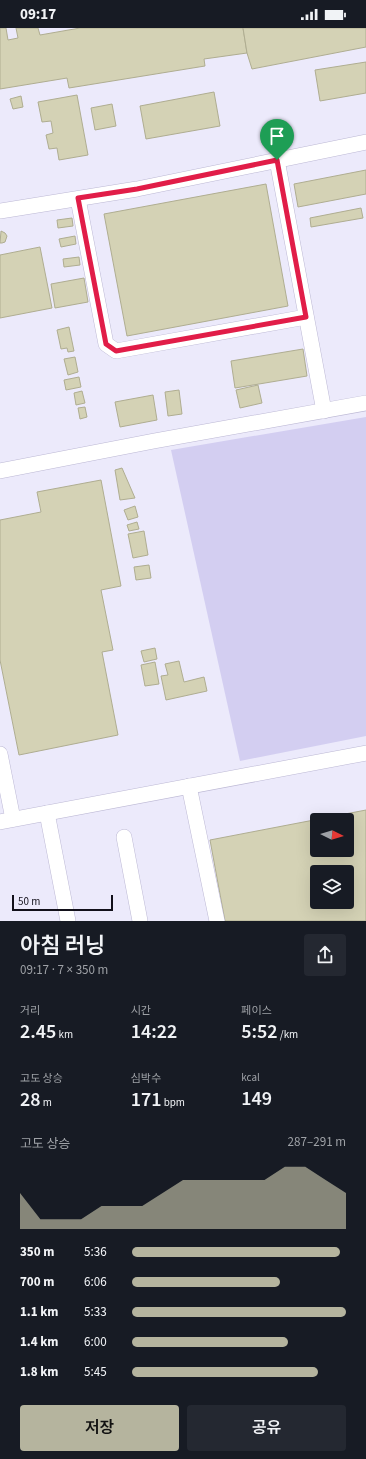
<!DOCTYPE html>
<html lang="ko">
<meta charset="utf-8">
<style>
body{margin:0;font-family:"Source Sans 3","Noto Sans KR",sans-serif;background:#242831;color:#f1f3f6;height:100vh;display:flex;flex-direction:column;font-size:15px;white-space:nowrap}
*{box-sizing:border-box;margin:0}
p{font-size:13px;color:#9ea1a6}
.icon{flex:none;width:22px;height:22px;fill:none;stroke:currentColor;stroke-width:2;stroke-linecap:round;stroke-linejoin:round}
.map{position:relative;height:893px;overflow:hidden}
.drawer{display:flex;flex-direction:column;background:#171b24;flex:1}
.drawer>*{flex:none}
.needle{width:26px;rotate:95deg}
.controls{position:absolute;left:310px;top:785px;display:grid;gap:8px}
.controls a{display:grid;place-items:center;width:44px;height:44px;border-radius:4px;background:#171b24;box-shadow:0 4px 16px #0002;font-size:20px}
.scale{position:absolute;left:12px;bottom:10px;width:101px;box-sizing:border-box;padding-left:4px;border:2px solid #12101a;border-top:0;font-size:11px;line-height:14px;white-space:nowrap;color:#12101a;-webkit-text-stroke:3px #eceafb;paint-order:stroke}
.pin{position:absolute;display:grid;place-items:center;width:34px;height:34px;color:#fff;margin:-41px -17px;border-radius:50% 50% 50% 0;rotate:-45deg;box-shadow:0 0 4px #0007}
.pin .icon{rotate:45deg}
.round{display:grid;place-items:center;flex:none;width:42px;height:42px;border-radius:4px;background:#242831}
.headline{display:flex;align-items:center;justify-content:space-between;height:68px;padding:0 20px}
h1{font-size:22px;font-weight:600;line-height:30px}
.metrics{display:grid;grid-template-columns:repeat(3,1fr);gap:6px;height:68px;padding:4px 20px}
.metrics div{display:grid;align-content:center}
.metrics b{font-size:20px;font-weight:600}
.metrics small{font-size:11px;font-weight:400}
.metrics p{font-size:11px}
.chart{height:112px;padding:8px 20px}
.chart p{display:flex;justify-content:space-between}
.chart svg{width:100%;height:72px;margin-top:4px;fill:#b5b49e;opacity:.7}
.action{display:flex;gap:8px;margin-top:auto;padding:8px 20px}
.action a{flex:1;height:46px;border-radius:4px;background:#b5b49e;color:#111;font-size:16px;font-weight:600;line-height:46px;text-align:center}
.action a+a{background:#242831;color:#f1f3f6}
ul{padding:0 20px;list-style:none;font-size:13px}
li{display:grid;grid-template-columns:64px 48px 1fr;align-items:center;height:30px}
li i{height:10px;border-radius:5px;background:#b5b49e}
.status{display:flex;justify-content:space-between;align-items:center;height:28px;padding:0 20px;background:#171b24;direction:ltr}
.status svg{height:11px;fill:currentColor}
.map>svg:first-child{display:block}
</style>
<div class="status"><b>09:17</b><svg viewBox="0 0 49 12"><path d="M0 12V9h3v3zM5 12V6h3v6zM10 12V3h3v9zM15 12V0h3v12zM26 1h20v11H26zM47 4h2v5h-2z"/></svg></div>
<div class="map">
<svg width="366" height="893" viewBox="0 0 366 893">
<rect width="100%" height="100%" fill="#eceafb"/>
<polygon fill="#d3cef1" points="366,389 366,708 240,733 171,422"/>
<g fill="#d4d2b5" stroke="#afad91" fill-rule="evenodd">
<polygon points="0,0 6,0 8,12 18,10 16,0 38,0 40,7 80,0 243,0 247,25 204,31 205,38 69,60 67,50 0,61"/>
<polygon points="243,0 366,0 366,19 252,41 247,25"/>
<polygon points="366,34 366,65 320,73 315,42"/>
<polygon points="214,64 220,98 146,111 140,78"/>
<polygon points="77,67 88,127 59,132 57,120 49,121 46,107 53,105 51,93 42,94 38,74"/>
<polygon points="21,68 23,79 13,81 10,71"/>
<polygon points="112,76 116,98 95,102 91,80"/>
<polygon points="366,142 366,166 298,179 294,156"/>
<polygon points="266,156 288,278 127,308 104,186"/>
<polygon points="361,180 363,190 311,199 310,190"/>
<polygon points="72,190 73,198 58,200 57,192"/>
<polygon points="1,203 5,205 7,208 5,214 2,215 0,215"/>
<polygon points="75,208 76,216 61,219 59,211"/>
<polygon points="40,219 52,280 0,290 0,227"/>
<polygon points="79,229 80,237 64,239 63,231"/>
<polygon points="84,250 88,274 55,280 51,256"/>
<polygon points="69,299 74,323 68,324 67,320 61,321 57,302"/>
<polygon points="303,321 307,348 235,360 231,333"/>
<polygon points="75,329 78,344 68,347 64,331"/>
<polygon points="79,349 81,359 66,362 64,352"/>
<polygon points="258,357 262,375 240,380 236,362"/>
<polygon points="179,362 182,386 168,388 165,364"/>
<polygon points="82,363 85,375 76,377 74,365"/>
<polygon points="153,367 157,392 120,399 115,374"/>
<polygon points="85,379 87,389 80,391 78,380"/>
<polygon points="122,440 135,470 120,472 115,442"/>
<polygon points="101,452 121,558 101,562 113,622 102,624 118,707 19,727 0,632 0,492 41,484 37,464"/>
<polygon points="135,478 138,489 128,492 124,482"/>
<polygon points="137,494 139,501 129,503 127,497"/>
<polygon points="144,503 148,527 133,530 128,506"/>
<polygon points="149,537 151,550 136,552 134,539"/>
<polygon points="155,620 157,631 144,634 141,623"/>
<polygon points="179,633 184,654 204,649 207,663 166,672 161,648 168,647 165,636"/>
<polygon points="155,634 159,656 145,658 141,637"/>
<path d="M366,782V893H225L210,812ZM317,792H347V822H317ZM317,844H347V874H317Z"/>
</g>
<g fill="none" stroke-linecap="round" stroke-linejoin="round">
<g stroke="#bcb8d4" stroke-width="16">
<g id="minor">
<polyline points="277,132 324,383"/>
<polyline points="78,171 106,316 116,323 306,289"/>
<polyline points="0,183 137,161 366,114"/>
<polyline points="0,443 154,413 366,375"/>
<polyline points="0,726 13,791"/>
<polyline points="189,758 217,893"/>
<polyline points="47,785 68,893"/>
<polyline points="0,794 366,725"/>
<polyline points="124,809 140,893"/>
</g>
</g>
<use href="#minor" stroke="#fff" stroke-width="15"/>
</g>
<g fill="none" stroke-linecap="round" stroke-linejoin="round">
<g stroke="#fff" stroke-width="8">
<polygon id="route" points="277,132 306,289 116,323 106,316 78,170 137,161"/>
</g>
<use href="#route" stroke="#e11d48" stroke-width="5"/>
</g>
</svg>
<div class="controls">
<a><svg class="needle" viewBox="-14 -14 28 28"><path d="M0-13l5 13h-10z" fill="#e53935"/><path d="M0 13l5-13h-10z" fill="#9ea1a6"/></svg></a>
<a><svg class="icon" aria-label="layers" viewBox="0 0 24 24"><path d="M12 4l9 5-9 5-9-5zM3 14l9 5 9-5"/></svg></a>
</div>
<div class="scale">50 m</div>
<div class="pin" style="left:277px;top:132px;background:#1e9e55"><svg class="icon" aria-label="arrive" viewBox="0 0 24 24"><path d="M6 21V4h12l-3 4 3 4H6"/></svg></div>
</div>
<section class="drawer">
<div class="headline"><div><h1>아침 러닝</h1><p>09:17 · 7 × 350 m</p></div><a class="round"><svg class="icon" aria-label="share" viewBox="0 0 24 24"><path d="M12 15V3M7 8l5-5 5 5M5 13v7h14v-7"/></svg></a></div>
<div class="metrics">
<div><p>거리</p><b>2.45<small> km</small></b></div>
<div><p>시간</p><b>14:22</b></div>
<div><p>페이스</p><b>5:52<small> /km</small></b></div>
</div>
<div class="metrics">
<div><p>고도 상승</p><b>28<small> m</small></b></div>
<div><p>심박수</p><b>171<small> bpm</small></b></div>
<div><p>kcal</p><b>149</b></div>
</div>
<div class="chart"><p><span>고도 상승</span>287–291 m</p>
<svg viewBox="0 0 160 44" preserveAspectRatio="none"><path d="M0 44V22L10 38L20 38L30 38L40 30L50 30L60 30L70 22L80 14L90 14L100 14L110 14L120 14L130 6L140 6L150 14L160 22V44z"/></svg>
</div>
<ul>
<li><b>350 m</b>5:36<i style="width:97%"></i></li>
<li><b>700 m</b>6:06<i style="width:69%"></i></li>
<li><b>1.1 km</b>5:33<i style="width:100%"></i></li>
<li><b>1.4 km</b>6:00<i style="width:73%"></i></li>
<li><b>1.8 km</b>5:45<i style="width:87%"></i></li>
</ul>
<div class="action"><a>저장</a><a>공유</a></div>
</section>
